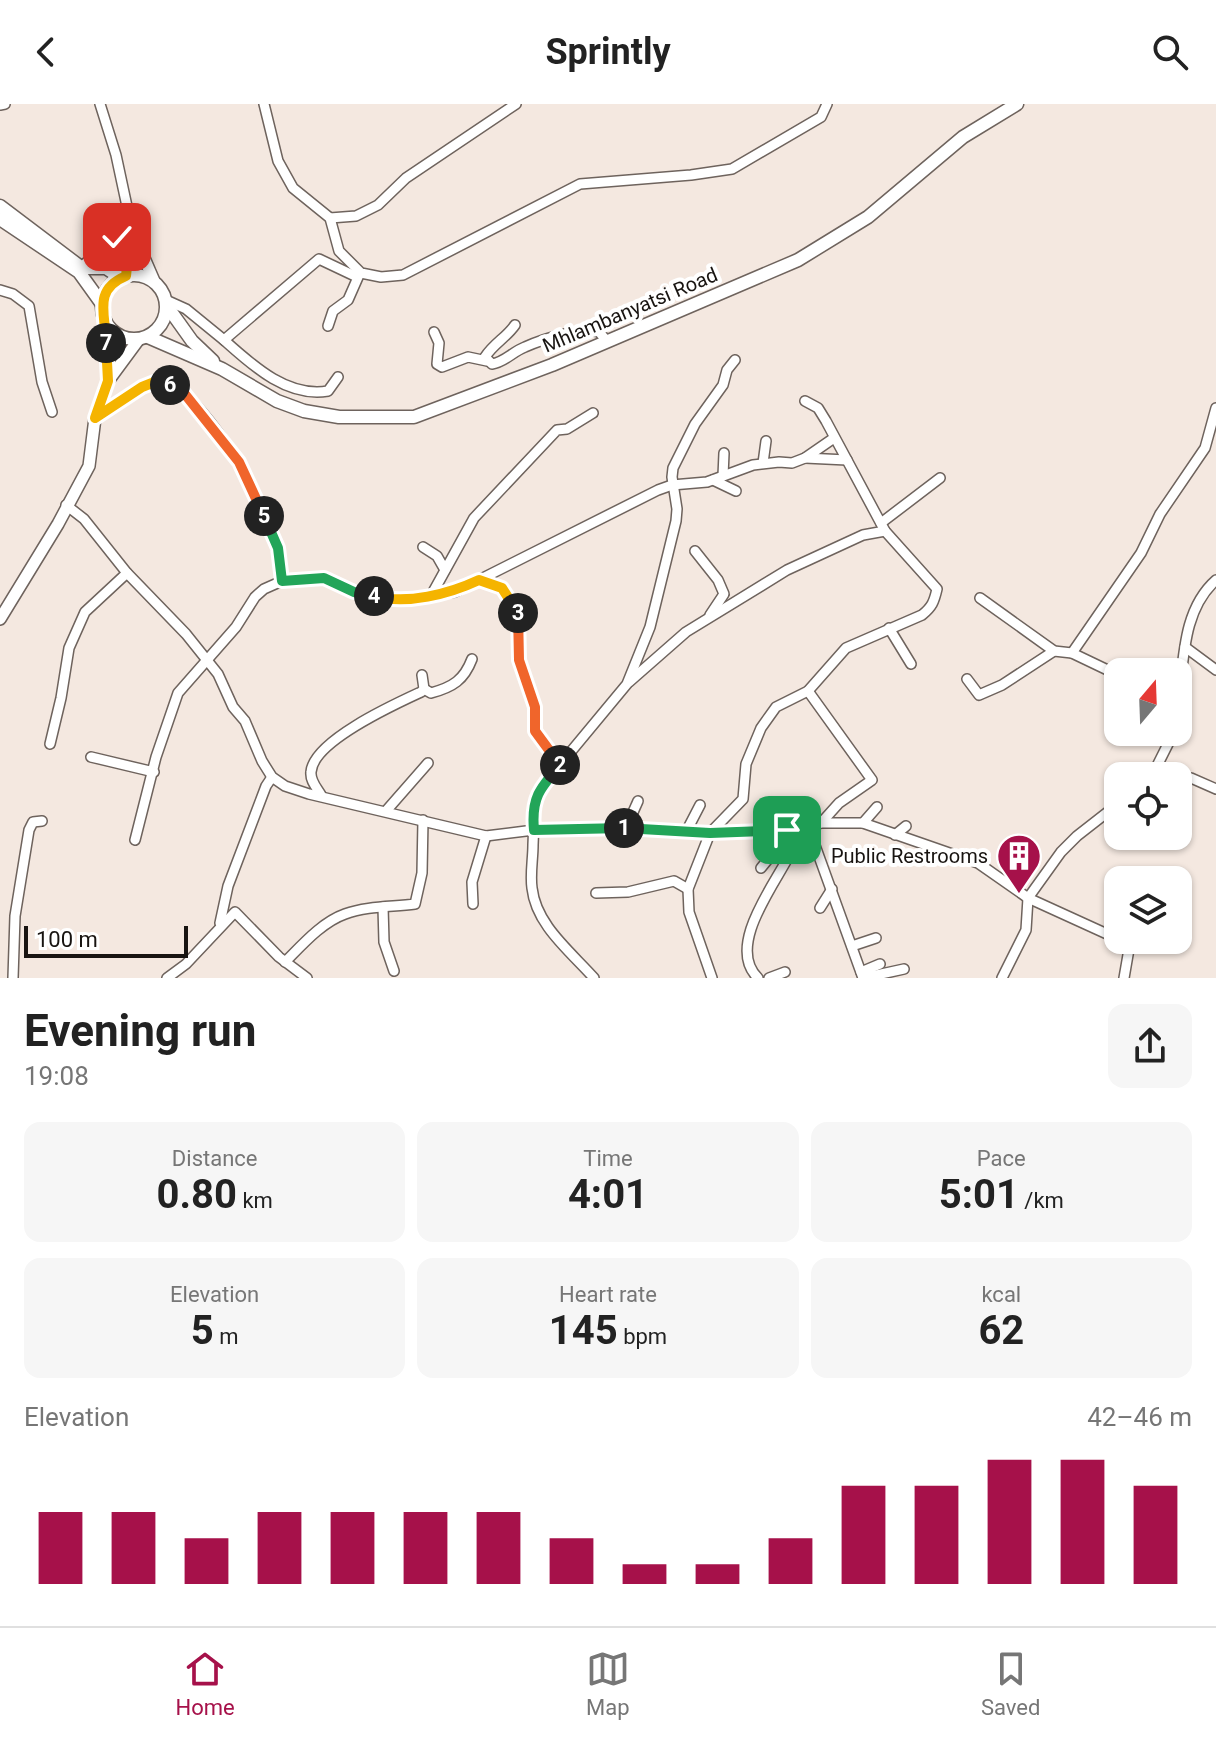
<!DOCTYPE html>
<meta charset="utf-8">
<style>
body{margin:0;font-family:Roboto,sans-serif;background:#f6f6f6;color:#222;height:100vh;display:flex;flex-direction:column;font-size:30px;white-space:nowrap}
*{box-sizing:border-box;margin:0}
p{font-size:26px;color:#767676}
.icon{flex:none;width:44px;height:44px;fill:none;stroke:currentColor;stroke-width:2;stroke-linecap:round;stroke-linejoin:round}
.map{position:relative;height:874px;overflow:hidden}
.sheet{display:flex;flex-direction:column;background:#fff;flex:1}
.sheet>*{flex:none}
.needle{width:52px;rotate:19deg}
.buttons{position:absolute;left:1104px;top:554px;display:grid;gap:16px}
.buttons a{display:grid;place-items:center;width:88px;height:88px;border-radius:16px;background:#fff;box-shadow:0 2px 6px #0004;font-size:40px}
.scale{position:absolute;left:24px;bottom:20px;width:164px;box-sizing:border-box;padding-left:8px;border:4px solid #181411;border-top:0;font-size:22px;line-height:28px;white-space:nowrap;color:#181411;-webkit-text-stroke:6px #fff;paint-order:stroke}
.pin{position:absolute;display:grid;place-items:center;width:68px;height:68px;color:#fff;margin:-34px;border-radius:16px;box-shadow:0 4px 12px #0006}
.km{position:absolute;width:40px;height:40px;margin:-20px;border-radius:50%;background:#222;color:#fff;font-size:22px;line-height:40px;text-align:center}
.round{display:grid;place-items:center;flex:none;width:84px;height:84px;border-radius:16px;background:#f6f6f6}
.overview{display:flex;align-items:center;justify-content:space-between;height:136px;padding:0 24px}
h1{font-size:44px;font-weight:700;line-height:60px}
.metrics{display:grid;grid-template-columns:repeat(3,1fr);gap:12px;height:136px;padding:8px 24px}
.metrics div{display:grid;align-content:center;border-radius:16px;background:#f6f6f6;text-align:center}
.metrics b{font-size:40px;font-weight:700}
.metrics small{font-size:22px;font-weight:400}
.metrics p{font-size:22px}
.chart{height:224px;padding:16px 24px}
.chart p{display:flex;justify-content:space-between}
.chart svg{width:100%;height:144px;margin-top:8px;stroke:#a6114a;stroke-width:6}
header{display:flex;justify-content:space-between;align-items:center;height:104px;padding:0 24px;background:#fff;font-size:36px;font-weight:700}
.dock{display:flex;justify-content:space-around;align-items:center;height:112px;border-top:2px solid #e0e0e0;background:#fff;font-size:22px;color:#767676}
.dock a{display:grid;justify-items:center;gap:4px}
.dock .on{color:#a6114a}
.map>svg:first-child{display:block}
</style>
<header><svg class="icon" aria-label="back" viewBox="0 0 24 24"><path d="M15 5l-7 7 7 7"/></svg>Sprintly<svg class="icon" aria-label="search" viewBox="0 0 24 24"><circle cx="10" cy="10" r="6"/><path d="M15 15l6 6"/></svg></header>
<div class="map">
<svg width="1216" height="874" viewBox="0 0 1216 874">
<rect width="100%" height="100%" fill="#f4e8e0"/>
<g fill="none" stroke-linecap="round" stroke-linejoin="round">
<g stroke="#6e635d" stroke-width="12">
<g id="minor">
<polyline points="100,0 116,51 131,121"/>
<polyline points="264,0 278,57 293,84 330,114 339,147 361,169 381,173 403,171 580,80 691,71 732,65 821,13 827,0"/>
<polyline points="0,1 5,0"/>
<polyline points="330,114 356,112 378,101 406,74 516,0"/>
<polyline points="0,186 13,190 29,202 42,278 52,308"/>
<polyline points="166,196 186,205 224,236 319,155 357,173"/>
<path d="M515,221C506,234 494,239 485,253L492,260C505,258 512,248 525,243C543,235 580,223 599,228L607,237"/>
<polyline points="328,222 333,207 348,196 359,171"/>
<polyline points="434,228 439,239 437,260 442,263 468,253 487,257"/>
<path d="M224,236C252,261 287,294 328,287L338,273"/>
<path d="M95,314L142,283L157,277C167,280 178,283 185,290C227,331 279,418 282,477"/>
<polyline points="805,354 847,356"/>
<polyline points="763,359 766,337"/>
<polyline points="723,372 724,349"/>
<polyline points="713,376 736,387"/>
<polyline points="66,401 84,415 127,469 186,530 218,570 233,603 245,617 262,657 272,673 285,682 309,690 486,732 534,726 630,724 710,729 787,726 821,719 863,719 978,759 1028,794 1118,835"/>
<polyline points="881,419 940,374"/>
<polyline points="423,443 437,452 445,466"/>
<polyline points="695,447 718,476 724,490 710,511"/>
<polyline points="479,476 502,484 517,507 519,556 535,603 535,627 560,661"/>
<polyline points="432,490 474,414 557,326 567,325 593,309"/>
<polyline points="980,494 1054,547 1072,549 1118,571"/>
<polyline points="889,524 911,560"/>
<polyline points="1185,543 1216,566"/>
<polyline points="1072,549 1141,449 1160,410 1205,344 1216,304"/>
<polyline points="967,575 979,591 1002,581 1054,547"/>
<polyline points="629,578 686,528 787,466 863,431 885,427"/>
<path d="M424,585L431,589C453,583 464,576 472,555"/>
<polyline points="808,587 872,676 839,699 821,719"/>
<path d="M1178,600C1184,557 1182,506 1216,476"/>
<polyline points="1178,600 1178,618"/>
<polyline points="50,640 61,594 69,544 85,508 127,469"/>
<polyline points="91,653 154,668"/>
<polyline points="1152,672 1174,628"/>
<polyline points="1178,674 1191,674 1216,685"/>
<path d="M321,691C317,684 310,677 311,668C313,637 395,600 421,588L424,585L422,571"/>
<polyline points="386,707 428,659"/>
<polyline points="863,719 877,703"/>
<polyline points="808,722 863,874"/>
<polyline points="626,724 638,697"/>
<polyline points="686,728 700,701"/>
<polyline points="895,731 906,722"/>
<polyline points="135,736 156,653 178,589 236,523 255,493 264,485 282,477 324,474 354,488 391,497 455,488 658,386 672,381 707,378 753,361 779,358 792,359 805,354 834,334"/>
<polyline points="761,764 774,748 778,730"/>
<polyline points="596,789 628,788 674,777 688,785"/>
<polyline points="473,800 472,778 486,732"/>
<polyline points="383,803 384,838 394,867"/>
<polyline points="820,804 832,785"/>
<polyline points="220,819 228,782 266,682 272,673"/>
<polyline points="1119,836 1129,845 1124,874"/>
<polyline points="852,842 876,834"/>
<path d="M285,858C302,841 322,818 345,810C367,802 391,803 415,800L422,769L423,716"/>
<polyline points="861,868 880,860"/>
<polyline points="13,874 15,812 29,726 33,718 42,717"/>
<polyline points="167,874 186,860 235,808 279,853 307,874"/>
<path d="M594,874C570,847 536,821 532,784C530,770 533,755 533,741C534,720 533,706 539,686L627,580L650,523L676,417L677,405L672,373L673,364L695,320L723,281L727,266L735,256"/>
<path d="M712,874L689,808L688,785L710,729L743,695L746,660L761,624L776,603L808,587L846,544L922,511C932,503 934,498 937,485L885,427L826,317L818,304L805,297"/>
<path d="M758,874C725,842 776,779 791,748L778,726"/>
<polyline points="769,874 785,868"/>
<polyline points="863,874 904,865"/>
<polyline points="1002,874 1026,826 1028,794 1061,748 1077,732 1118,700"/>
</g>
</g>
<g stroke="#6e635d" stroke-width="14">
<g id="tertiary">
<polyline points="131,124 154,177"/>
<polyline points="126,172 131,125"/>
<polyline points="106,219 108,277"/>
<polyline points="0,515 58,420 89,362 95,314 108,277 139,235"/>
</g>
</g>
<g stroke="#6e635d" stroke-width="15">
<g id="secondary">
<polyline points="0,102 82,164 106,164 121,174"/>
<polyline points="0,115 79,168 102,200"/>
<polyline points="82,164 113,138 129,116"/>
<circle cx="134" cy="203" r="32"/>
<polyline points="167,202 192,237 213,257"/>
<polyline points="148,233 222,265 277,297 304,307 339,313 414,313 552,261 798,156 868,113 963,33 1017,0"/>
</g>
</g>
<use href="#minor" stroke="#fff" stroke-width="9"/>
<use href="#tertiary" stroke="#fff" stroke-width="11"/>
<use href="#secondary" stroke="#fff" stroke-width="12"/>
</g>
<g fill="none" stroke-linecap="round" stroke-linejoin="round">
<g stroke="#fff" stroke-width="16">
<polyline id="split-1" points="624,724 710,729 787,726"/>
</g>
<g stroke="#fff" stroke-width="16">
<path id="split-2" d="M560,661C540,684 531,694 534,726L624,724"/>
</g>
<g stroke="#fff" stroke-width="16">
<polyline id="split-3" points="518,509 519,556 535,603 535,627 560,661"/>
</g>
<g stroke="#fff" stroke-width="16">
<path id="split-4" d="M374,492C407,501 449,490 479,476L502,484L518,509"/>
</g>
<g stroke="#fff" stroke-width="16">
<polyline id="split-5" points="264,412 278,444 282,477 324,474 354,488 374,492"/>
</g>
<g stroke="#fff" stroke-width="16">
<polyline id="split-6" points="170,281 184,289 239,358 264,412"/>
</g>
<g stroke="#fff" stroke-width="16">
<polyline id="split-7" points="106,239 108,277 95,314 142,283 157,277 170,281"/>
</g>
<g stroke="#fff" stroke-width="16">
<path id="split-8" d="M106,239C106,211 92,186 126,172L131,124L129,116L117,133"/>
</g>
<use href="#split-1" stroke="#22a559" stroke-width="10"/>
<use href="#split-2" stroke="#22a559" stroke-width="10"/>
<use href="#split-3" stroke="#f0652b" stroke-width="10"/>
<use href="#split-4" stroke="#f5b400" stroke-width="10"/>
<use href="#split-5" stroke="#22a559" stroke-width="10"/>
<use href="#split-6" stroke="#f0652b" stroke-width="10"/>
<use href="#split-7" stroke="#f5b400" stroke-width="10"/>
<use href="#split-8" stroke="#f5b400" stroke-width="10"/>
</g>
<defs>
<g id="building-pin" transform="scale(2.3)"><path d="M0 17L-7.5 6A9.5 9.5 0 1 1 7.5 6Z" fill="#a6114a" stroke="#fff"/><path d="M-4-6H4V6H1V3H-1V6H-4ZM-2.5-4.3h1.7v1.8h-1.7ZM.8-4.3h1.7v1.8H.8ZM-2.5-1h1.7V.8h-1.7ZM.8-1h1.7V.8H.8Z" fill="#fff"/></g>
</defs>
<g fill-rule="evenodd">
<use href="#building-pin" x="1019" y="752"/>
</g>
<g text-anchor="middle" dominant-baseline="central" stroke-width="8" stroke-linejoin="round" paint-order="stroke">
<g font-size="20" fill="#181411" stroke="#fff">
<text transform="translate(630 206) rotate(-23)">Mhlambanyatsi Road</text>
</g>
<g font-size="20" fill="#181411" stroke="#fff" text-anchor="end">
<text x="988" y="752">Public Restrooms</text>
</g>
</g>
</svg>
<div class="buttons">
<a><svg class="needle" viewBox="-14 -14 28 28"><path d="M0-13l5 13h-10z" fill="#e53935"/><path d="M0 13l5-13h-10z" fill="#767676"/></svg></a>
<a><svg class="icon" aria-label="locate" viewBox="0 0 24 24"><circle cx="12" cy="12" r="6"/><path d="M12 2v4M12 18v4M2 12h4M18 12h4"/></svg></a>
<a><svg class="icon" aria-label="layers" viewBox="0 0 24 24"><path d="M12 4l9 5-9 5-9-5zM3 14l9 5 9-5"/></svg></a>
</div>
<div class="scale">100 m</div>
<div class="pin" style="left:787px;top:726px;background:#1e9e55"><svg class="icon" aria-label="arrive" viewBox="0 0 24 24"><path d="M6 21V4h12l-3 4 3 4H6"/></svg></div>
<div class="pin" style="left:117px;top:133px;background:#d93025"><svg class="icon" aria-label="check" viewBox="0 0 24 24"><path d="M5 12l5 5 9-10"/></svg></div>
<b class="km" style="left:624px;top:724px">1</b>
<b class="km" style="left:560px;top:661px">2</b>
<b class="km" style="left:518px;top:509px">3</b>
<b class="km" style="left:374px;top:492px">4</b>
<b class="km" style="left:264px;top:412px">5</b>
<b class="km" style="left:170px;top:281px">6</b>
<b class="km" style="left:106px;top:239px">7</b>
</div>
<section class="sheet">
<div class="overview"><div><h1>Evening run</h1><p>19:08</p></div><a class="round"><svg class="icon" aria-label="share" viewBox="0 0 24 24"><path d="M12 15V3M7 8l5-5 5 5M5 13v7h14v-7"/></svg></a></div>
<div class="metrics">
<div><p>Distance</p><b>0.80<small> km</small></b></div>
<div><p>Time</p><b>4:01</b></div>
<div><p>Pace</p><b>5:01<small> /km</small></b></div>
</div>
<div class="metrics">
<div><p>Elevation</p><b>5<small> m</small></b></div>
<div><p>Heart rate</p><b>145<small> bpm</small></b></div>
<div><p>kcal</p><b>62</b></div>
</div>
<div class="chart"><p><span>Elevation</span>42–46 m</p>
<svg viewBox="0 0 160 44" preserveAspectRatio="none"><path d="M5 44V22M15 44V22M25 44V30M35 44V22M45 44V22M55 44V22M65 44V22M75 44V30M85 44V38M95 44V38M105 44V30M115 44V14M125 44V14M135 44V6M145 44V6M155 44V14"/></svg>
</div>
</section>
<nav class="dock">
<a class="on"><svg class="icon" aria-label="home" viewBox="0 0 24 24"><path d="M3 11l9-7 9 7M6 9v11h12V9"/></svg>Home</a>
<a><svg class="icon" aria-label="map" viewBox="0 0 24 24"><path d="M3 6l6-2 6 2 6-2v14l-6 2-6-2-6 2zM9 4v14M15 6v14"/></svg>Map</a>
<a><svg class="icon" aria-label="saved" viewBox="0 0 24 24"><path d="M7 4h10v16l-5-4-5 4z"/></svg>Saved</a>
</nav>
